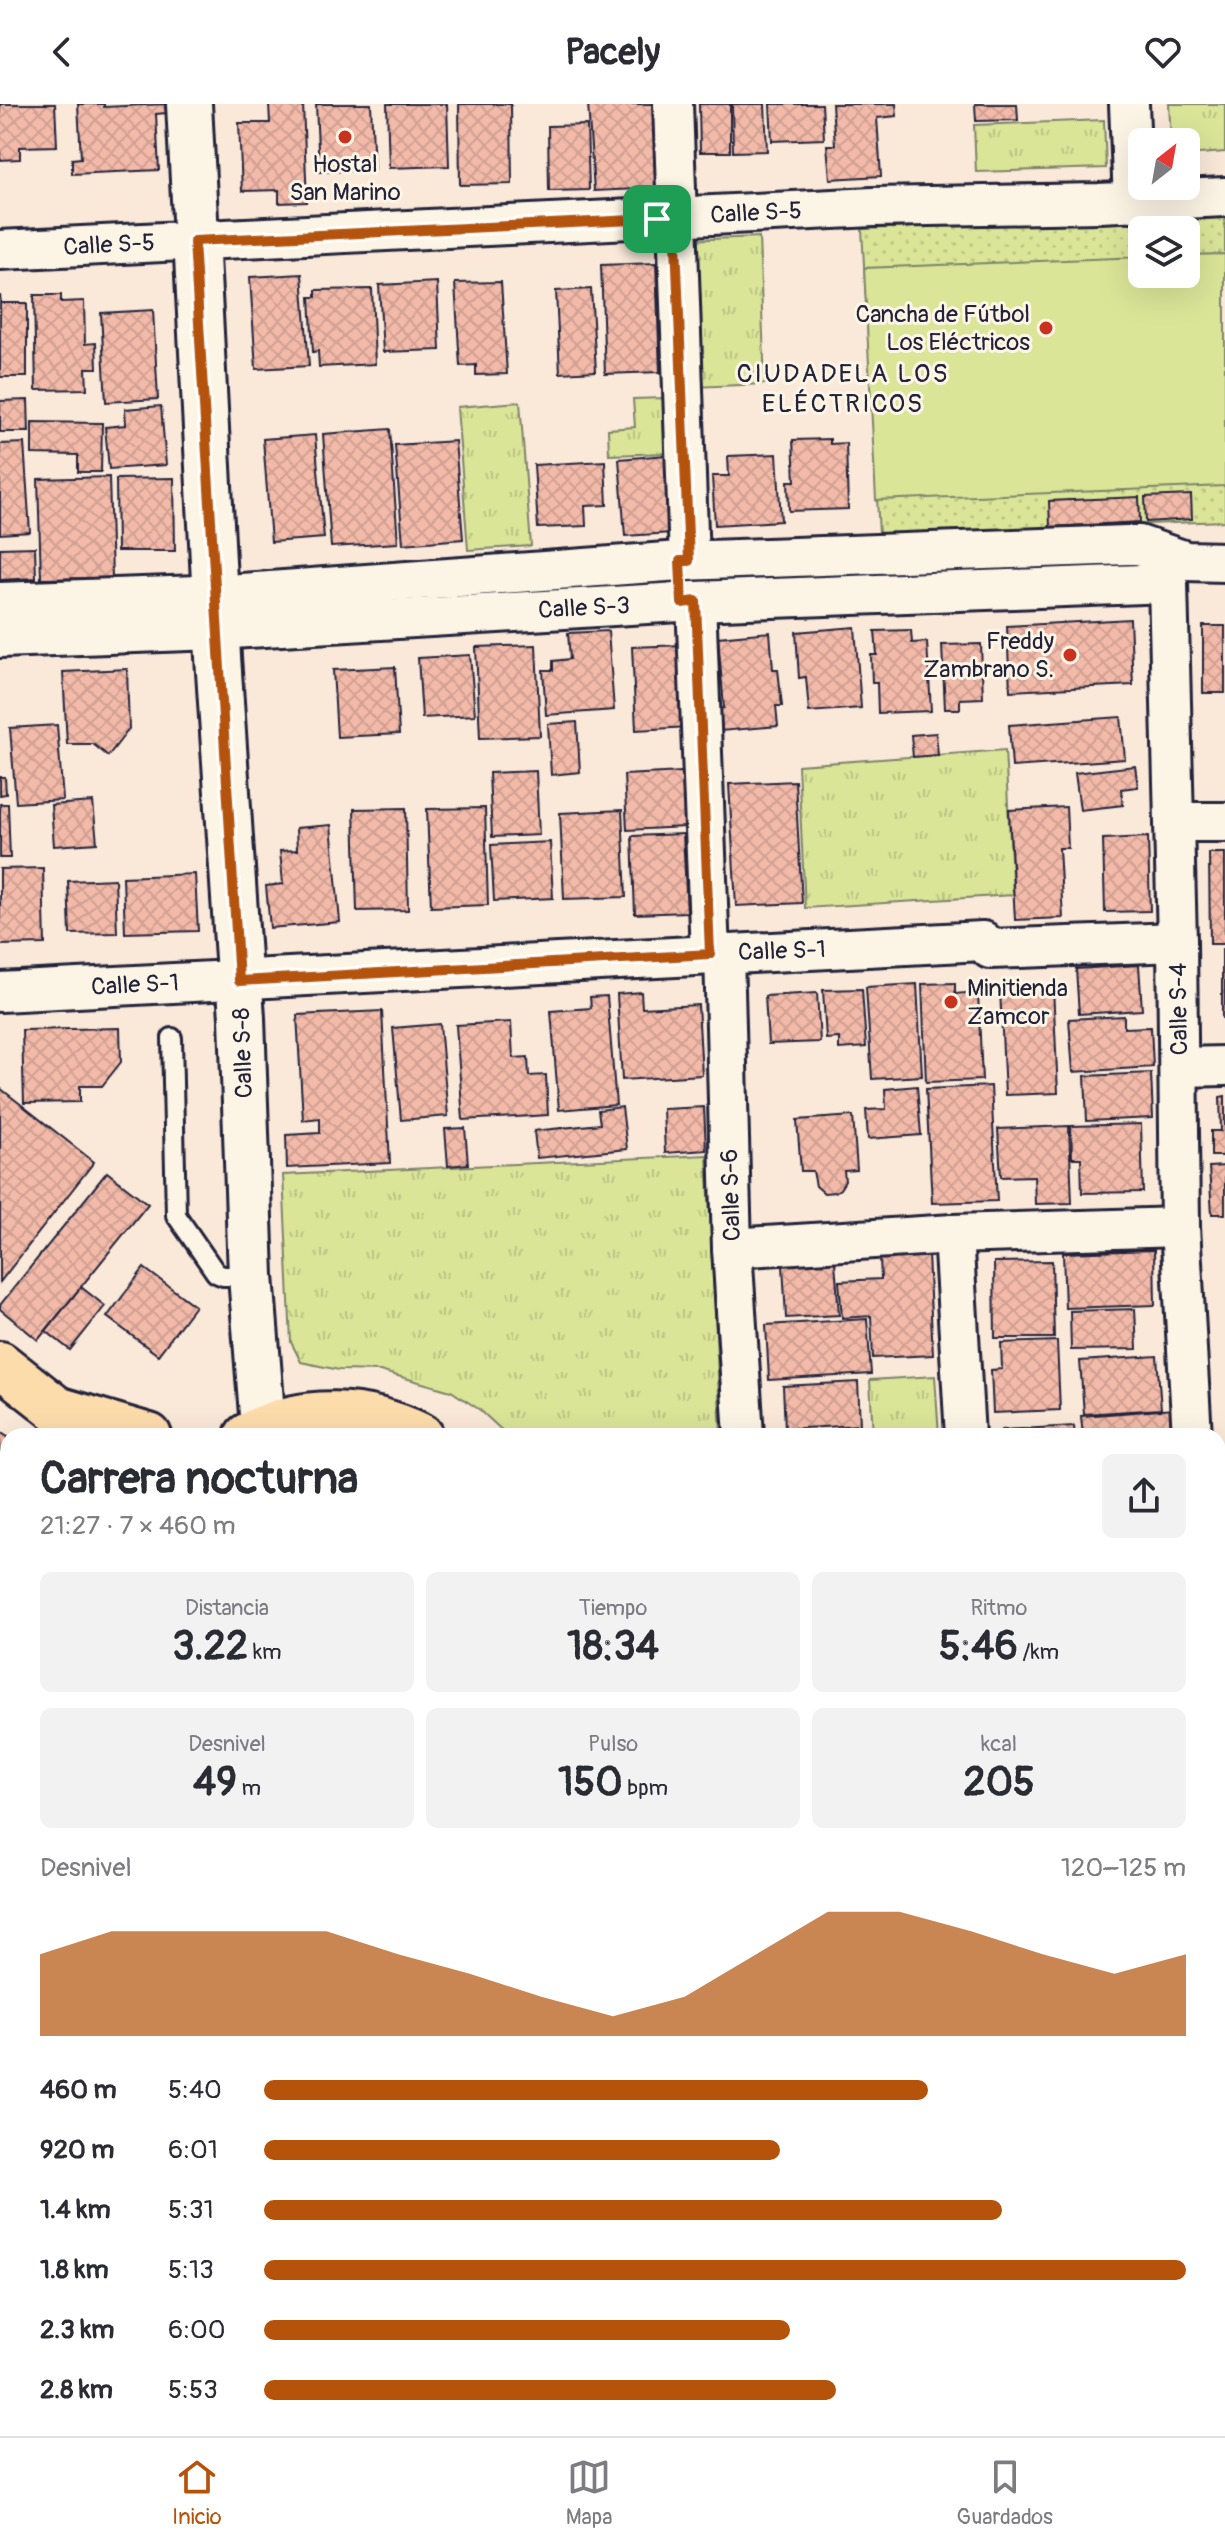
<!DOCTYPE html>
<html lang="es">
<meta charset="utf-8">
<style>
body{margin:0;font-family:Pangolin,sans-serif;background:#f2f2f3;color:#2b2b33;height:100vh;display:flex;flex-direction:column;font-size:30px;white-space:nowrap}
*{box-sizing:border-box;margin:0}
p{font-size:26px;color:#7c7c81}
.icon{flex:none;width:44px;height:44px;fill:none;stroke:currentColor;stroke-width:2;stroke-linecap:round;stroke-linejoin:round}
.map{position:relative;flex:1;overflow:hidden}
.panel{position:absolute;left:0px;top:1324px;width:1226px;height:1008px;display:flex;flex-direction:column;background:#fff;border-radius:24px 24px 0 0;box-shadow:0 8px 32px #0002}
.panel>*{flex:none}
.needle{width:52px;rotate:31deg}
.tools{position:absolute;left:1128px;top:24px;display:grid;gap:16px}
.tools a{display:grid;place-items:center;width:72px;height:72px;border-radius:12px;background:#fff;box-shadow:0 8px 32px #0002;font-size:40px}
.pin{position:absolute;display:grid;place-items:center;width:68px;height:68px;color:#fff;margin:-34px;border-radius:16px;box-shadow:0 4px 12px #0006}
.round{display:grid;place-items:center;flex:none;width:84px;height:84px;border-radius:12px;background:#f2f2f3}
.summary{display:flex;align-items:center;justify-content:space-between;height:136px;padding:0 40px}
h1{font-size:44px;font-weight:800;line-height:60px}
.metrics{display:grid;grid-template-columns:repeat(3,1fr);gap:12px;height:136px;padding:8px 40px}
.metrics div{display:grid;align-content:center;border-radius:12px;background:#f2f2f3;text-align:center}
.metrics b{font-size:40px;font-weight:800}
.metrics small{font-size:22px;font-weight:400}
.metrics p{font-size:22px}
.chart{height:224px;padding:16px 40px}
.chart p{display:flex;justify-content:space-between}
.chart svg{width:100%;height:144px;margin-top:8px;fill:#b45309;opacity:.7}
ul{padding:0 40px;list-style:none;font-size:26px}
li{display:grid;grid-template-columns:128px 96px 1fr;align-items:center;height:60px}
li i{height:20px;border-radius:10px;background:#b45309}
header{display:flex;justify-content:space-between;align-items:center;height:104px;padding:0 40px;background:#fff;font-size:36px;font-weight:800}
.menu{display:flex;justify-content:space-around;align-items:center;height:112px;border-top:2px solid #e1e1e2;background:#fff;font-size:22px;color:#7c7c81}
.menu a{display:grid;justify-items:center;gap:4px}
.menu .selected{color:#b45309}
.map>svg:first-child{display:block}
</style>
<header><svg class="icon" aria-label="back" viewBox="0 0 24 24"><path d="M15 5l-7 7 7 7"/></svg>Pacely<svg class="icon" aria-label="heart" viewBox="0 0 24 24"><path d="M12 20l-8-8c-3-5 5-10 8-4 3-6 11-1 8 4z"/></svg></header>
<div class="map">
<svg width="1225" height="2332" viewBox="0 0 1225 2332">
<defs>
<pattern id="grass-tufts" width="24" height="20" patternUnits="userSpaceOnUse" patternTransform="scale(2)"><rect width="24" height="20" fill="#dae598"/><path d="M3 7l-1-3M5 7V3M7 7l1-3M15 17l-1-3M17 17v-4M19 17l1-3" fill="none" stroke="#bbc484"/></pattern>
<pattern id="park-dots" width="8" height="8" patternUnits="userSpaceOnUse" patternTransform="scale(2)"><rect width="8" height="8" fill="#dae598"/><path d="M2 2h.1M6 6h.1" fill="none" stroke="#bbc484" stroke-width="1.8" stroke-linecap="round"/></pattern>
<pattern id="building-cross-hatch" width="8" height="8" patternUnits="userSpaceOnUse" patternTransform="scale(2)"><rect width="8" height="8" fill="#f3baa9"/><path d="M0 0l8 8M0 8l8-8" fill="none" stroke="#d0a092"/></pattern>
</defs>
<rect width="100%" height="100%" fill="#fae9d9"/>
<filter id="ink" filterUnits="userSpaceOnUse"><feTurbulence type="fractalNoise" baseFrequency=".0125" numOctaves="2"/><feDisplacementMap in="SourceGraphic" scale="16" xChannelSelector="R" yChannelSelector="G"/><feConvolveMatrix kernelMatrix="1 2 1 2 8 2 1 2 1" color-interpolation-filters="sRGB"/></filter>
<g filter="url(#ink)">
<g fill="url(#grass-tufts)" stroke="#7e846a" stroke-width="2">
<polygon points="1169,0 1225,0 1225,48 1186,51 1186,38 1171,38"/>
<polygon points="1104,16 1106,64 976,68 974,21"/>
<polygon points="759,133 765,280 693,283 686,136"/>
<polygon points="665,294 668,349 609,351 608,325 635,323 633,295"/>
<polygon points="520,298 531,442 468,446 457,303"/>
<polygon points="1005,646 1013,791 805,804 798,661"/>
<polygon points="707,1051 721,1332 508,1332 480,1306 451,1287 380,1267 339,1266 301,1258 291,1238 283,1071"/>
<polygon points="935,1272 939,1332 873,1332 870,1276"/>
</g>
<path fill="url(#park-dots)" stroke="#7e846a" stroke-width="2" fill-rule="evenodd" d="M1225,111V417L879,430L862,125ZM1142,126H1186V170H1142Z"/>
<polygon fill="#dae598" stroke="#7e846a" stroke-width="2" points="1225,150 1225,382 876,396 864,164 1142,153 1142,170 1186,170 1186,151"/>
<g fill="url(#building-cross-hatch)" stroke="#22223b" stroke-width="2">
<polygon points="0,0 55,0 57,42 20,43 20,55 0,56"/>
<polygon points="78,0 104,0 104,3 165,0 166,9 156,10 159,66 72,70 72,55 81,54"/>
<polygon points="269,0 303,0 307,98 279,99 279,86 242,87 239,19 270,19"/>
<polygon points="316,0 371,0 374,66 319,68"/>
<polygon points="387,0 447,0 449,62 389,64"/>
<polygon points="459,0 511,0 512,80 460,81"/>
<polygon points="588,0 654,0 660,84 594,87"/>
<polygon points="699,0 730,0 730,48 700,48"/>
<polygon points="732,0 765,0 767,47 733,48"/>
<polygon points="770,0 822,0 824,35 772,37"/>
<polygon points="832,0 896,0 897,12 877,14 881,72 830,75 827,41 835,41"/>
<polygon points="975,0 1017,0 1018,16 976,17"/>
<polygon points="587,21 589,86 549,87 548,22"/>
<polygon points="656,159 660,268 605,270 601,161"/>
<polygon points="302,170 309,262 256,265 250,173"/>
<polygon points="437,178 440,246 383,248 379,181"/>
<polygon points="501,178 507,270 476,271 476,261 460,262 455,179"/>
<polygon points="372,185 375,260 319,263 318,247 313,248 310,193 316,193 316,186"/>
<polygon points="591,185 596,267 560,269 556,187"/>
<polygon points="0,191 1,199 27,199 27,273 0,273"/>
<polygon points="34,191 61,191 61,198 84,197 85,240 96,239 97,264 86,264 87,285 36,286"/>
<polygon points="153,206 158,295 106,298 101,209"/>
<polygon points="28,296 29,328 0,328 0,297"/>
<polygon points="161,302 166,361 109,365 105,323 126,321 125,305"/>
<polygon points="32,318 102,319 101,368 78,368 78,351 32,350"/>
<polygon points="390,325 398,439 331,443 323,330"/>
<polygon points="315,331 324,434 271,438 263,335"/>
<polygon points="830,335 830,340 846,339 848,405 789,407 788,377 795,377 793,336"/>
<polygon points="455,337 463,435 403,440 395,341"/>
<polygon points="24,339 30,428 0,430 0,340"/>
<polygon points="777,350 781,417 715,421 712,372 729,372 728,352"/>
<polygon points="667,351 672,429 625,432 619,355"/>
<polygon points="605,357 607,401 585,402 586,422 538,424 534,361"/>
<polygon points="109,373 112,474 41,475 38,375"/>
<polygon points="174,374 175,447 117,447 116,375"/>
<polygon points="1191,391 1192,415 1146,418 1145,393"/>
<polygon points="1139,393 1140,418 1050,423 1049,397"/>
<polygon points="35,443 36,474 0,476 0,444"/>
<polygon points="1130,515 1133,581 1010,587 1007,522"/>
<rect x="1203" y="522" width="22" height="67"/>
<polygon points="855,523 861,604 809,608 806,573 799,574 796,528"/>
<polygon points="911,526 912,539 927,538 931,607 878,609 877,579 872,579 871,551 877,551 875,527"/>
<polygon points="608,527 614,606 546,611 543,566 553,566 553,557 570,555 568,529"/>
<polygon points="770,528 773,565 778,565 782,602 776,602 778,622 720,627 718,605 724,604 718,533"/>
<polygon points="981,540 983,594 960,595 960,605 945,605 942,541"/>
<polygon points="536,541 540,632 480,634 476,543"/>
<polygon points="684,541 689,623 636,626 632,543"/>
<polygon points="470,551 475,611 422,614 418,554"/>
<polygon points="395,563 399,630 337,633 333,566"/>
<polygon points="127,565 129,625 108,652 93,640 67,640 63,568"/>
<polygon points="1121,613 1125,655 1012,663 1009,621"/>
<polygon points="577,618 580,668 551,671 548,620"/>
<polygon points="57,621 63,696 16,699 10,624"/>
<polygon points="936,629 938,651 913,653 911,631"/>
<polygon points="1135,662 1138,683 1121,685 1123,701 1080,706 1075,669"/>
<polygon points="536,667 539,731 492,733 489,669"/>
<polygon points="682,668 685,723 627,726 624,671"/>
<polygon points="0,673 5,673 6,690 0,691"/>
<polygon points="795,677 802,799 736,802 729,680"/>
<polygon points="93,698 97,739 54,742 51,701"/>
<polygon points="0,700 8,700 10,754 0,754"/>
<polygon points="1066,703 1068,744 1059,744 1063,814 1015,816 1009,706"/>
<polygon points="406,704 408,806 357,807 354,705"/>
<polygon points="485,704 488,801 431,803 427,705"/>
<polygon points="622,706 626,793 564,795 560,709"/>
<polygon points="331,721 340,818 270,824 266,782 283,780 280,747 297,746 296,724"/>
<polygon points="683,730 687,808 635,810 632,732"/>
<polygon points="1148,733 1150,807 1105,808 1103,735"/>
<polygon points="550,738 553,794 494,797 491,741"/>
<polygon points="1209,749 1225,749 1225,840 1210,840"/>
<polygon points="43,764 45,840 0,841 0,765"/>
<polygon points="195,770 198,827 125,829 123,773"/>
<polygon points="115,775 117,829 70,830 68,777"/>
<rect x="1222" y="845" width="3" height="69"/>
<polygon points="1139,861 1142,906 1079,910 1076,865"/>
<polygon points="955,879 955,890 978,888 982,976 926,978 922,880"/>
<polygon points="917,880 922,972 872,975 866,883"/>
<polygon points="1053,883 1058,989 1005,991 1000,885"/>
<polygon points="862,885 866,943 839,945 839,934 826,935 823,886"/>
<polygon points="641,888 642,904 698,901 702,971 622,976 617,890"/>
<polygon points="817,889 820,938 768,940 765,892"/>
<polygon points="607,892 616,1001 559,1006 551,907 591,904 590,893"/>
<polygon points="382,907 390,1059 287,1064 286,1031 320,1029 320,1014 303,1016 297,911"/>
<polygon points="1124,912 1124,924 1151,923 1153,963 1073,968 1069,915"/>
<polygon points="511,918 513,954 528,953 529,972 546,971 548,1011 463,1016 456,921"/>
<polygon points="440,920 448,1012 401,1016 393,924"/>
<polygon points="120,924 121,958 102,982 80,982 80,998 24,999 22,926"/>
<polygon points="1151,969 1153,1014 1087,1017 1085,972"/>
<polygon points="917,982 921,1031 868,1035 866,1006 886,1005 885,985"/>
<polygon points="991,982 997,1097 932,1099 926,985"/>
<polygon points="0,984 94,1058 0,1178"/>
<polygon points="1225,992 1225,1052 1211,1052 1211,1027 1221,1027 1220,993"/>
<polygon points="622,1003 627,1045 537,1054 534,1027 600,1020 598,1006"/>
<polygon points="704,1003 706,1046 665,1049 663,1005"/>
<polygon points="853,1012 857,1066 844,1067 845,1077 840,1085 835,1088 824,1089 816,1082 813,1067 801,1067 797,1016"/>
<polygon points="1141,1020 1143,1088 1082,1089 1081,1054 1072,1054 1071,1022"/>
<polygon points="1069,1022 1072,1099 1035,1100 1034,1072 1001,1073 998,1025"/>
<polygon points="465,1024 468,1060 448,1062 445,1025"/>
<polygon points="1225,1062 1225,1110 1212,1110 1209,1063"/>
<polygon points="107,1068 148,1100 38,1236 0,1205 0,1201"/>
<polygon points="1154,1146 1155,1201 1065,1204 1063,1149"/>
<polygon points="928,1151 933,1251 873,1254 871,1212 842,1214 839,1177 881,1175 880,1153"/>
<polygon points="835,1157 839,1211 786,1214 783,1161"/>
<polygon points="1052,1157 1054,1234 995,1234 994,1158"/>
<polygon points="144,1164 195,1202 158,1251 107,1213"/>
<polygon points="81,1183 105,1202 70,1246 46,1227"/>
<polygon points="1135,1205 1137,1245 1071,1246 1070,1207"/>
<polygon points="867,1215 871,1270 769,1276 766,1221"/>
<polygon points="1057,1237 1060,1306 993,1309 991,1266 1002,1265 1001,1239"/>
<polygon points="1157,1252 1161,1305 1084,1310 1080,1257"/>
<polygon points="858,1278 860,1321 785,1325 783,1282"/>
<polygon points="1174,1305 1177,1332 1083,1332 1081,1312"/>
<polygon points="1074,1322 1075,1332 1002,1332 1002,1326"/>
<polygon points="867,1327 868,1332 772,1332 772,1331"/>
<polygon points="0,1328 8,1333 8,1419 0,1413"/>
<polygon points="1222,1518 1225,1518 1225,1586 1223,1586"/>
<rect x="1218" y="1598" width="7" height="70"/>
<polygon points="8,1616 8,1691 0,1685 0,1625"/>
<rect x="1218" y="1668" width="7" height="61"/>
<rect x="1218" y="1729" width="7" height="64"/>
<rect x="1218" y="1793" width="7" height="62"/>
<rect x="1218" y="1855" width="7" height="57"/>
<polygon points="0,2219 8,2220 8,2318 0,2317"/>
<polygon points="132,2324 176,2324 174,2332 130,2332"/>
<polygon points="386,2324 429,2324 430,2332 386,2332"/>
<rect x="586" y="2324" width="90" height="8"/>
</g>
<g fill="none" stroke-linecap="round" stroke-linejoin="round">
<g stroke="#22223b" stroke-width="24">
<polyline id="lane" points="172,934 176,1111 216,1169 223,1172 251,1172"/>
</g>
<g stroke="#22223b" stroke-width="44">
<g id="street">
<polyline points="673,0 689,457"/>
<polyline points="1129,0 1133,98"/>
<polyline points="0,146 873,103 1099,99 1225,93"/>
<polyline points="1168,479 1177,838 1180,1123 1192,1332"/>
<polyline points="696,497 710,850"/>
<polyline points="0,498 228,490 680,457 1128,441 1139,441 1186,457 1225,458"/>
<polyline points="0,534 216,526 696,497 1168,479"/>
<polyline points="1174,718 1225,718"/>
<polyline points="724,849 732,1144 744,1332"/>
<polyline points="0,888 983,837 990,845 1177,838"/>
<polyline points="1180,963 1225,962"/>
<polyline points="953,1130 965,1332"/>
<polyline points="732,1144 953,1130 1180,1123"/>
<polyline points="0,1546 8,1536"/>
<polyline points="0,1779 8,1786"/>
<polyline points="1218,1942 1225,1942"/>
<polyline points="695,2324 695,2332"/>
<polyline points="951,2324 951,2332"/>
<polyline points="1213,2324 1214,2332"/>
</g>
</g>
<g stroke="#22223b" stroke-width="50">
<polyline id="secondary" points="189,0 218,553 242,914 251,1172 263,1323"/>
</g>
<g stroke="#22223b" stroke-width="50">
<g id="primary">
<polyline points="0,1260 57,1305 76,1332"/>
<polyline points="57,1305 149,1332"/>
<path d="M247,1332C302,1301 366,1305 421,1332"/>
<polyline points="1218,1474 1225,1474"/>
<polyline points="286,2332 286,2324"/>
<polyline points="350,2332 350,2324"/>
</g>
</g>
<use href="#lane" stroke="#fcf5e5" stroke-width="18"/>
<use href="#street" stroke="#fcf5e5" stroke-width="38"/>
<use href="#secondary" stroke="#fcf5e5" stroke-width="44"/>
<use href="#primary" stroke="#fddcac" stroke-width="44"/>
</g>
</g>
<g fill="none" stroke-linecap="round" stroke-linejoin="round" filter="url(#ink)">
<g stroke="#fff" stroke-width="16">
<polygon id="route" points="675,114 689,457 680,457 682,499 696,497 710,850 239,877 194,137"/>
</g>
<use href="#route" stroke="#b45309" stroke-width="10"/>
</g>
<g fill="#c8321e" stroke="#fcf5e5" stroke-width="3">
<circle cx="345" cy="33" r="8"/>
<circle cx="1046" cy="224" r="8"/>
<circle cx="1070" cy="551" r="8"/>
<circle cx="951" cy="898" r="8"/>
</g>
<g text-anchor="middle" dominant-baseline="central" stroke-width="6" stroke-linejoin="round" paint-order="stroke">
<g font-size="24" fill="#22223b" stroke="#fcf5e5" text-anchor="end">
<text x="345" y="60" text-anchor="middle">Hostal<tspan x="345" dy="28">San Marino</tspan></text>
<text x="1030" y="210">Cancha de Fútbol<tspan x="1030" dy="28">Los Eléctricos</tspan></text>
<text x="1054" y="537">Freddy<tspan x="1054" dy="28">Zambrano S.</tspan></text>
<text x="967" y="884" text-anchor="start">Minitienda<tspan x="967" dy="28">Zamcor</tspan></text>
</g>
<g font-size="24" fill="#22223b" stroke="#fcf5e5">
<text transform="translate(756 109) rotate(-3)">Calle S-5</text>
<text transform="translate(109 141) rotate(-3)">Calle S-5</text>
<text transform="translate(584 504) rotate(-3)">Calle S-3</text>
<text transform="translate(782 847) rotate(-2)">Calle S-1</text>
<text transform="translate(135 881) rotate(-3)">Calle S-1</text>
<text transform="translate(1179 905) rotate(-91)">Calle S-4</text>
<text transform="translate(243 949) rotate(-92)">Calle S-8</text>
<text transform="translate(731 1091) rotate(-92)">Calle S-6</text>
</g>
<g font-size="26" letter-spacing="2" fill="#22223b" stroke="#fcf5e5">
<text x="843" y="270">CIUDADELA LOS<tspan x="843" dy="30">ELÉCTRICOS</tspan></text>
</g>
</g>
</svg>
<div class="tools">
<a><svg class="needle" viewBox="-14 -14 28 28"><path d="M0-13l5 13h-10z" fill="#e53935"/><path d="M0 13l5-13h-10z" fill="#7c7c81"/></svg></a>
<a><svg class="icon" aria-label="layers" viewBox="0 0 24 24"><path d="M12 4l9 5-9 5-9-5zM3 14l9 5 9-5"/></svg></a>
</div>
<div class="pin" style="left:657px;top:115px;background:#1e9e55"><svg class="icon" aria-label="arrive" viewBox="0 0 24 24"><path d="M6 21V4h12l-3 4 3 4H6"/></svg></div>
<section class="panel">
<div class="summary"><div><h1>Carrera nocturna</h1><p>21:27 · 7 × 460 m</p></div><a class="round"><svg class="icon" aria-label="share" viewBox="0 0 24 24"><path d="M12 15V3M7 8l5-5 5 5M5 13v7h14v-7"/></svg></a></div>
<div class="metrics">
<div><p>Distancia</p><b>3.22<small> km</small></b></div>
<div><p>Tiempo</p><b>18:34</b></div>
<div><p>Ritmo</p><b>5:46<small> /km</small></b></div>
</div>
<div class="metrics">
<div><p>Desnivel</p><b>49<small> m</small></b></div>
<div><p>Pulso</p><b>150<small> bpm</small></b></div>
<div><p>kcal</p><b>205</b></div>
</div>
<div class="chart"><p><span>Desnivel</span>120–125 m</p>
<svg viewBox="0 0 160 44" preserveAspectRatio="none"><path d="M0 44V19L10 12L20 12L30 12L40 12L50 19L60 25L70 32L80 38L90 32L100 19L110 6L120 6L130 12L140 19L150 25L160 19V44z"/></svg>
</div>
<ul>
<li><b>460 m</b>5:40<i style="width:72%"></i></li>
<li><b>920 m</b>6:01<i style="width:56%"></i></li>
<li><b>1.4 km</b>5:31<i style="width:80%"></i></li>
<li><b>1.8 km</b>5:13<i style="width:100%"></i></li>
<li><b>2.3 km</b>6:00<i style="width:57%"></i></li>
<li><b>2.8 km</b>5:53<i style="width:62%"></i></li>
</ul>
</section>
</div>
<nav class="menu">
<a class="selected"><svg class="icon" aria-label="home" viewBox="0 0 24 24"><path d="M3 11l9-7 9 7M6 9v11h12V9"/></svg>Inicio</a>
<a><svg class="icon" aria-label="map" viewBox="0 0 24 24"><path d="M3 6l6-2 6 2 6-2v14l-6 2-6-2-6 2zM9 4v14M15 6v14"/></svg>Mapa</a>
<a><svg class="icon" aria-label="saved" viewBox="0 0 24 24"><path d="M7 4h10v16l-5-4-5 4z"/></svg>Guardados</a>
</nav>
